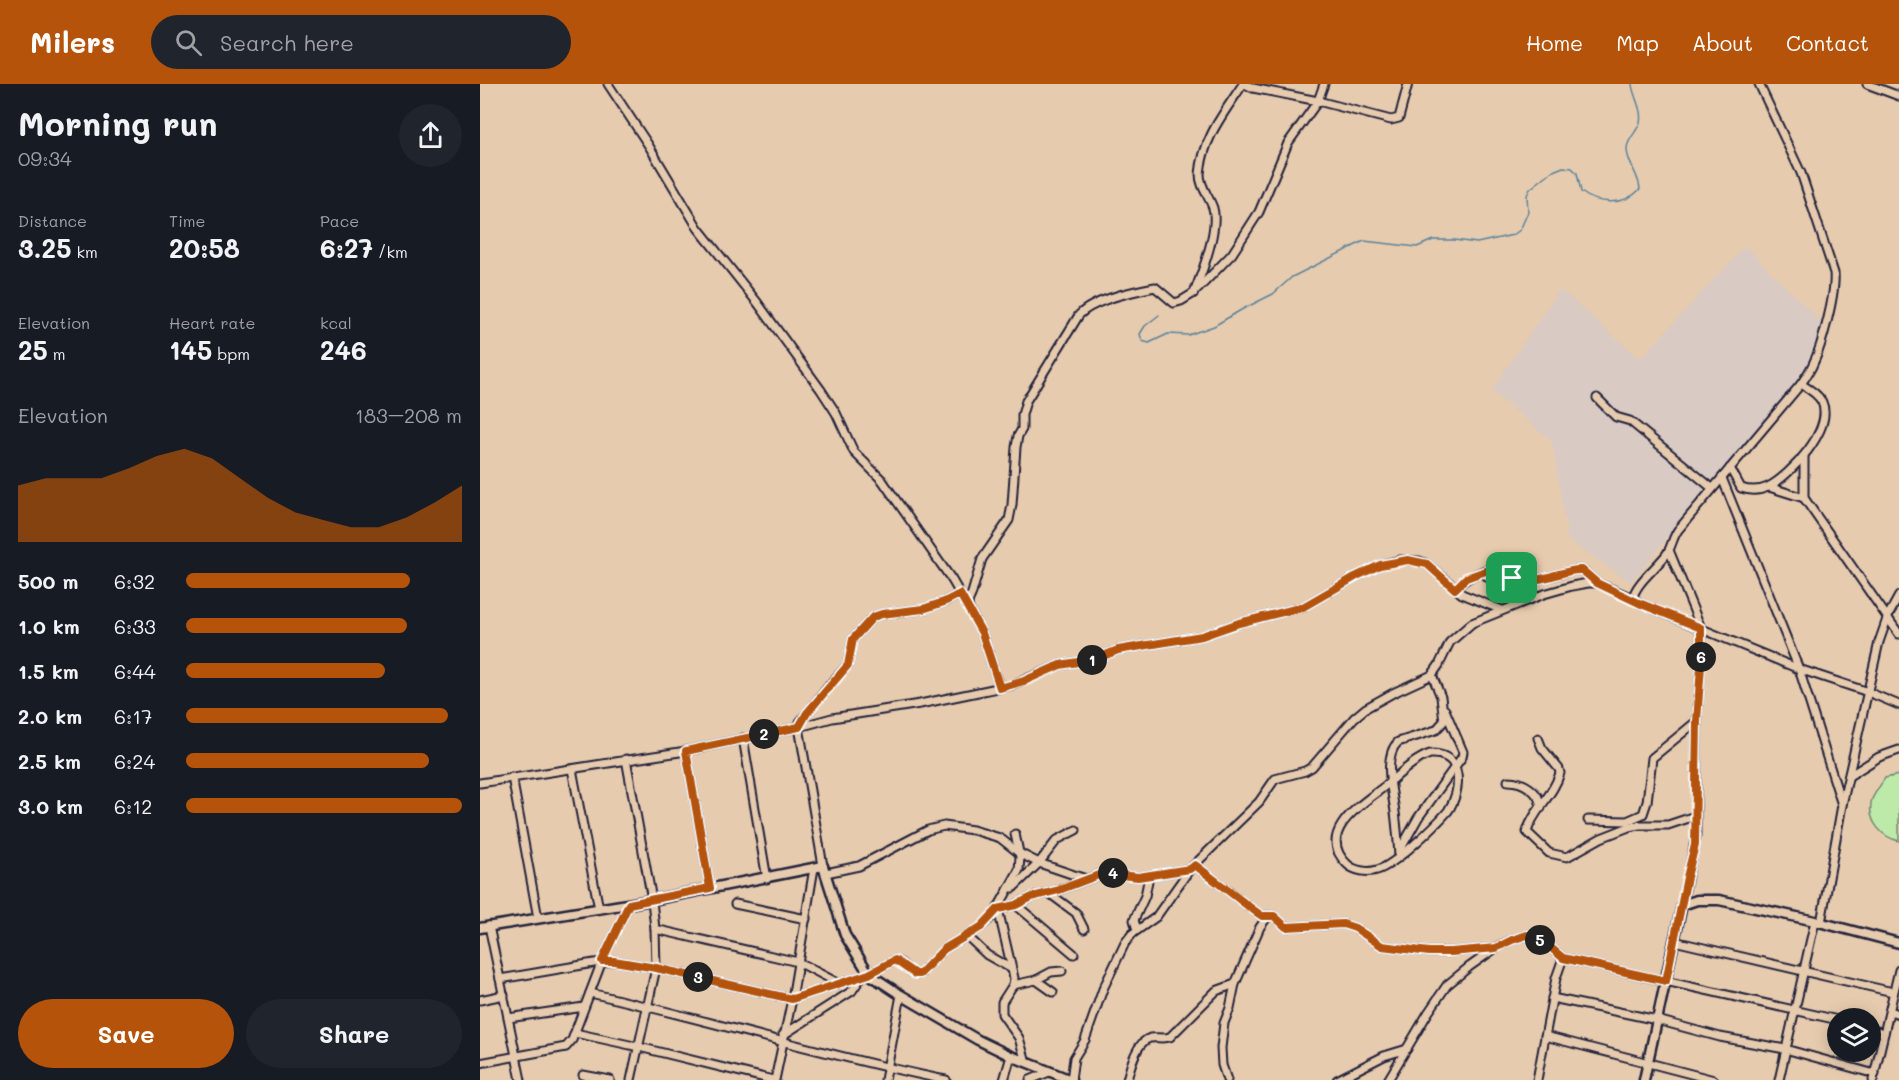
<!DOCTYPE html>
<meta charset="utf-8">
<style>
body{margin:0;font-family:Mali,sans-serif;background:#20242c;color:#f1f3f6;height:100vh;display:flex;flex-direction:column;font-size:22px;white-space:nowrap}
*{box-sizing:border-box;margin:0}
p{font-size:20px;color:#9ea1a6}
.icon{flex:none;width:33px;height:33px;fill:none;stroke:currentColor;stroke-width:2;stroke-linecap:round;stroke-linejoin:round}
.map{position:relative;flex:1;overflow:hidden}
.sheet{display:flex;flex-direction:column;background:#171b24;width:480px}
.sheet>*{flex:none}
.buttons{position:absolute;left:1347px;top:924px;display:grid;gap:12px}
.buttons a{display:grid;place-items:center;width:54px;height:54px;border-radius:50%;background:#171b24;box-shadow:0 3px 15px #0003;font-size:30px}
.pin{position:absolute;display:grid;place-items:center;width:51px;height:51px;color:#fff;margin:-26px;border-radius:12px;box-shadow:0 3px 9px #0006}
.km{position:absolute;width:30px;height:30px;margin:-15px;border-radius:50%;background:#222;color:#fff;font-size:16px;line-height:30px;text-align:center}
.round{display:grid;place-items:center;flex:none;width:63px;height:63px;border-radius:32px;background:#20242c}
.headline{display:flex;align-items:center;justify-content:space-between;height:102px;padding:0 18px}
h1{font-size:33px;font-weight:700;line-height:45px}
.metrics{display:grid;grid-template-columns:repeat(3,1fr);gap:9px;height:102px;padding:6px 18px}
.metrics div{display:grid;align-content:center}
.metrics b{font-size:26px;font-weight:700}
.metrics small{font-size:16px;font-weight:400}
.metrics p{font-size:16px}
.chart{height:168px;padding:12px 18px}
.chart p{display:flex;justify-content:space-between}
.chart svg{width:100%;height:108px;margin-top:6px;fill:#b45309;opacity:.7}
.cta{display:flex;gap:12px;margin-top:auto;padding:12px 18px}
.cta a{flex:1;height:69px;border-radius:36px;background:#b45309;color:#fff;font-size:24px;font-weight:700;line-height:69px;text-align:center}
.cta a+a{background:#20242c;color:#f1f3f6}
ul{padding:0 18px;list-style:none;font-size:20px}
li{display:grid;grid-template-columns:96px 72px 1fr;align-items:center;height:45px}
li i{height:15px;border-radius:8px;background:#b45309}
header{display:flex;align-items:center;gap:36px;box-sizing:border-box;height:84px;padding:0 30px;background:#b45309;color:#fff}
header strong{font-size:28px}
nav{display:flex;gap:33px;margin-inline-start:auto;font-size:21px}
.search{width:420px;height:54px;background:#20242c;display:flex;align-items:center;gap:15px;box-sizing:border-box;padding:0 21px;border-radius:33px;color:#9ea1a6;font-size:22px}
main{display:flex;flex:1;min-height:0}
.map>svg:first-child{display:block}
</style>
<header>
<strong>Milers</strong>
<div class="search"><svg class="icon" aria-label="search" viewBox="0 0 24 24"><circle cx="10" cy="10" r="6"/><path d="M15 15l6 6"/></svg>Search here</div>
<nav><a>Home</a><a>Map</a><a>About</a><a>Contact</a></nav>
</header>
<main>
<section class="sheet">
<div class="headline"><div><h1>Morning run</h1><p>09:34</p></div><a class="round"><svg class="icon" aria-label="share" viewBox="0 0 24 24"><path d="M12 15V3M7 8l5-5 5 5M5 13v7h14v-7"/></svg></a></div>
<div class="metrics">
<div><p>Distance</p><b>3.25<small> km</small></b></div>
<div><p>Time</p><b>20:58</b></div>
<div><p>Pace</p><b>6:27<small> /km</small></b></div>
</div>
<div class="metrics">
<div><p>Elevation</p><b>25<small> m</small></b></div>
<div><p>Heart rate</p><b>145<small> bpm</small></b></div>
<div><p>kcal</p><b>246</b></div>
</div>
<div class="chart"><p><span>Elevation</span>183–208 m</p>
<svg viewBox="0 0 160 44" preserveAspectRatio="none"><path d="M0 44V21L10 18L20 18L30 18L40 14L50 9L60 6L70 10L80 18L90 26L100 32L110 35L120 38L130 38L140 34L150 28L160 21V44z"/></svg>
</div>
<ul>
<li><b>500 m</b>6:32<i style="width:81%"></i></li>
<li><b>1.0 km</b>6:33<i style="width:80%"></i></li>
<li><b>1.5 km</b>6:44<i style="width:72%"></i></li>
<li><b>2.0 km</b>6:17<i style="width:95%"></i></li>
<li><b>2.5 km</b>6:24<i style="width:88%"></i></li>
<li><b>3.0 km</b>6:12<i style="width:100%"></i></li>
</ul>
<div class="cta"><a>Save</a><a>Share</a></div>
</section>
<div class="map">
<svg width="1419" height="996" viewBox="0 0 1419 996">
<rect width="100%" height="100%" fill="#e7cbae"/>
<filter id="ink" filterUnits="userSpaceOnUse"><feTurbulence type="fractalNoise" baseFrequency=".0167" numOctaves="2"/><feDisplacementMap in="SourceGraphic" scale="12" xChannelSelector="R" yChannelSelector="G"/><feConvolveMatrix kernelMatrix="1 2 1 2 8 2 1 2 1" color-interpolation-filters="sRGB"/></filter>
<g filter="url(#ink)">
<polygon fill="#d9cac4" points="1265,162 1341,238 1333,279 1151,498 1088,456 1072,357 1011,307 1080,205 1160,275"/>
<path fill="#bdeaa9" stroke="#708672" stroke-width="1.5" d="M1419,691V757C1402,753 1388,738 1391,719C1392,711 1401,701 1405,694Z"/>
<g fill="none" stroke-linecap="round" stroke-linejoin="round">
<path stroke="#59839d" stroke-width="1.5" d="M679,231L665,242L660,250L662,257L669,259L688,250L708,251L734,242L761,226L793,210L812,193L884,157L937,163L953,156H974L997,159L1033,151L1040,146L1048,128L1047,111L1050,105L1071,88L1083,83L1092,84L1097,89L1101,108C1118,121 1145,122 1160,105C1159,90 1146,78 1147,64C1148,54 1158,47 1160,38C1163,26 1153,12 1152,0"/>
<g stroke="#22223b" stroke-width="11">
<g id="minor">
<polyline points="128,0 169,62 218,144 277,218 341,306 356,329 374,368 402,396 472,496 487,522"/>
<polyline points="765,0 773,4 838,17 911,36 919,34 928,0"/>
<path d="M1279,0L1321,89L1354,189C1356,209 1342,262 1333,280C1330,287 1325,294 1321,300L1198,446C1193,453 1192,461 1188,468C1180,481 1155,499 1153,514L1159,519L1319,585L1388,608L1419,621"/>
<polyline points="1387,0 1419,12"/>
<polyline points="718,205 752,170 779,128 808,59 838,17 844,0"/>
<polyline points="1117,314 1136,333 1150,337 1232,404"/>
<polyline points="1324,372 1324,414 1419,550"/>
<path d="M1250,384L1261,404C1270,407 1279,407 1288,403C1310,392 1354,345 1342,318C1338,310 1329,305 1321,300"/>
<polyline points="1242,394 1319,585 1362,721"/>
<polyline points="1289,403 1324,414"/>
<polyline points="1189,466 1221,544 1221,582 1217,637 1216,752 1202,821"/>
<path d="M1017,483L1021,491C1036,496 1052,498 1069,493C1080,490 1090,485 1102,486L1117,499"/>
<path d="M1003,487C1009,500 1029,502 1042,497"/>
<path d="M975,505C991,488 1009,486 1030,478"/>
<path d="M520,604L502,549L489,525L488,518L492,509L502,475L529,436L532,421L536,363L538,352L542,345V331L546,317L599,231C614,215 654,207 675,203L694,219L701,217L714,209C722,189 739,145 733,124C729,112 720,103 720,90C723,54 744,29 763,0"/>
<polyline points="263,654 287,795"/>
<path d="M1058,654L1062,664L1079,685L1080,689C1074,711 1052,728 1047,748L1069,769L1087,773L1121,754L1149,743L1159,741H1188L1215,732"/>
<polyline points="206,667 230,804"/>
<path d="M950,670C984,668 982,707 968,727C956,741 914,782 897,786C888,789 874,787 867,780C834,748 884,719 905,702C919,691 933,676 950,670Z"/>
<polyline points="146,675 172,816 175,845 318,878 358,899"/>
<polyline points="92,685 119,825"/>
<polyline points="1369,692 1399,673 1419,666"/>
<polyline points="32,693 58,834"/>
<path d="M1028,697C1043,697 1060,707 1061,724"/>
<polyline points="0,699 206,667 319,643 352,634 440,620 532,601 580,581 616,575 638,566 722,552 759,539 823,523 875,493 900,481 920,476 939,477 947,480 982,510 1022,526"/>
<polyline points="1108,736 1147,737 1163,730 1167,718 1172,674 1217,637"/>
<polyline points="920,766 938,734 982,673 983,668 965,626"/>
<path d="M919,772C918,757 917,743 915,728C913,710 902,673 918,658L956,646L964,637L961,613L952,591"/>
<polyline points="715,781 772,825 782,832 794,832 806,843 863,840 875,844 902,862 949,868 971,868 1015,864 1032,856 1047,851 1070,863 1083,874 1358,936"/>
<polyline points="343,782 319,643 320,638 353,597 368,581 373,555 393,533 402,530 443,525 464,518 480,510"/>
<polyline points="346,789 379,782 448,746 464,742 493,746 520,754 539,769 559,779 606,795"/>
<polyline points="533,804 559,779 577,756 596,746"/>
<polyline points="569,809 596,829 604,845"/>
<polyline points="255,820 326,835"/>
<polyline points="536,821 594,870"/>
<polyline points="518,825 536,821 552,813 579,806 624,789 658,793 710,785"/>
<polyline points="518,825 534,894 533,901 522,918 522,930 539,954 546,978"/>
<polyline points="1341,839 1362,721 1399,558 1408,532 1419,512"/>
<polyline points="9,842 41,996"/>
<polyline points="657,846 654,836 665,812 669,792"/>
<polyline points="487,852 507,871 530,884"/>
<polyline points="1194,857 1413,908"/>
<path d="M20,895L114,879L134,877L176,884L312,915L389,890L415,876C425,879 429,891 440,890L464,865L501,843L514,831L539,786L540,773L535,750"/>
<polyline points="556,896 573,908"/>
<polyline points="533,901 556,896 571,888 582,887"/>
<path d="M110,909C229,936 346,972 466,996"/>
<polyline points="1072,914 1177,936 1240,953 1305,965 1395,990"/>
<polyline points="0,916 24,911"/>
<polyline points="1410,927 1419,930"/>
<polyline points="28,934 104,923"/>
<polyline points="1390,945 1404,949"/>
<polyline points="95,949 159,963 293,996"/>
<polyline points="303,951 372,907 383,891"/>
<polyline points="1065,952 1234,996"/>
<polyline points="0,979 86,963 92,956 122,877 149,820"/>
<polyline points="103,991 130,996"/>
<polyline points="151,996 176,884 175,845"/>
<polyline points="295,996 312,915 334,784"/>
<polyline points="405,996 421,911"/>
<polyline points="524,996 531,972"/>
<polyline points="550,996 569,988"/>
<polyline points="591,996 594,974 605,956 623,905 645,859 652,850 676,833 710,785 779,718 795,695 825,687 832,683 874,634 886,624 913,609 952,591 959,581 970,558 992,539 1064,510 1092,502 1108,499 1117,499 1153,514"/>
<path d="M647,996C650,984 656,958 670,954C677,953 683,955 690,953L736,907L755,900"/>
<polyline points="747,996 742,981 741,964 744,939 750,924 755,900 780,843 788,832"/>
<polyline points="857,996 904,972 927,965"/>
<polyline points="908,996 948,929 967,901 989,883 1013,866"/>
<polyline points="1057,996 1076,894 1083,874"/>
<polyline points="1299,996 1335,837"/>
<polyline points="1393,996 1419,886"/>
</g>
</g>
<g stroke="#22223b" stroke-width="13">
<g id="tertiary">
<polyline points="0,844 172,816 343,782 365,851 389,890 421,911 498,956 531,972 591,996"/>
<polyline points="1164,996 1202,821 1217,816 1239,816 1335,837 1419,859"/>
</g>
</g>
<use href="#minor" stroke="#e7cbae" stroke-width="7"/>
<use href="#tertiary" stroke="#e7cbae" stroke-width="8"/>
</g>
</g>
<g fill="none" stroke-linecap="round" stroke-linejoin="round" filter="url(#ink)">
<g stroke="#fff" stroke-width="12">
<path id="route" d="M928,476L947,480L975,505L986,494L1017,483L1021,491C1036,496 1052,498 1069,493C1080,490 1090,485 1102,486L1117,499L1159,519L1221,544V582L1217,637L1215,761L1207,793L1186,897L1083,874L1070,863L1047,851L1032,856L1016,864L971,868H949L902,862L875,844L863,840L806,843L794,832H782L772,825L715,781L710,785L658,793L624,789L579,806L552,813L536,821L518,825L501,843L464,865L440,890H435L415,876L389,890L312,915L176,884L134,877H122L149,820L230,804L206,667L319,643L327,629L368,581L373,555L393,533L402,530L443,525L464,518L480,510L502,549L520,604L544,597L580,581L616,575L638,566L722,552L759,539L823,523L875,493L900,481Z"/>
</g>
<use href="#route" stroke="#b45309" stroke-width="8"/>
</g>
</svg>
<div class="buttons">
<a><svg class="icon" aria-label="layers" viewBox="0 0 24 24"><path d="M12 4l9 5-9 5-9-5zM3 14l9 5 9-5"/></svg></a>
</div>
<div class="pin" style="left:1032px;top:494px;background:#1e9e55"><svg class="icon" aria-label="arrive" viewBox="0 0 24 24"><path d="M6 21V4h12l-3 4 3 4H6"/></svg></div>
<b class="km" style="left:612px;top:576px">1</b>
<b class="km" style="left:284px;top:650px">2</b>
<b class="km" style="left:218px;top:893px">3</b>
<b class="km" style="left:633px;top:789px">4</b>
<b class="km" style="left:1060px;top:856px">5</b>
<b class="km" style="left:1221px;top:573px">6</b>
</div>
</main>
